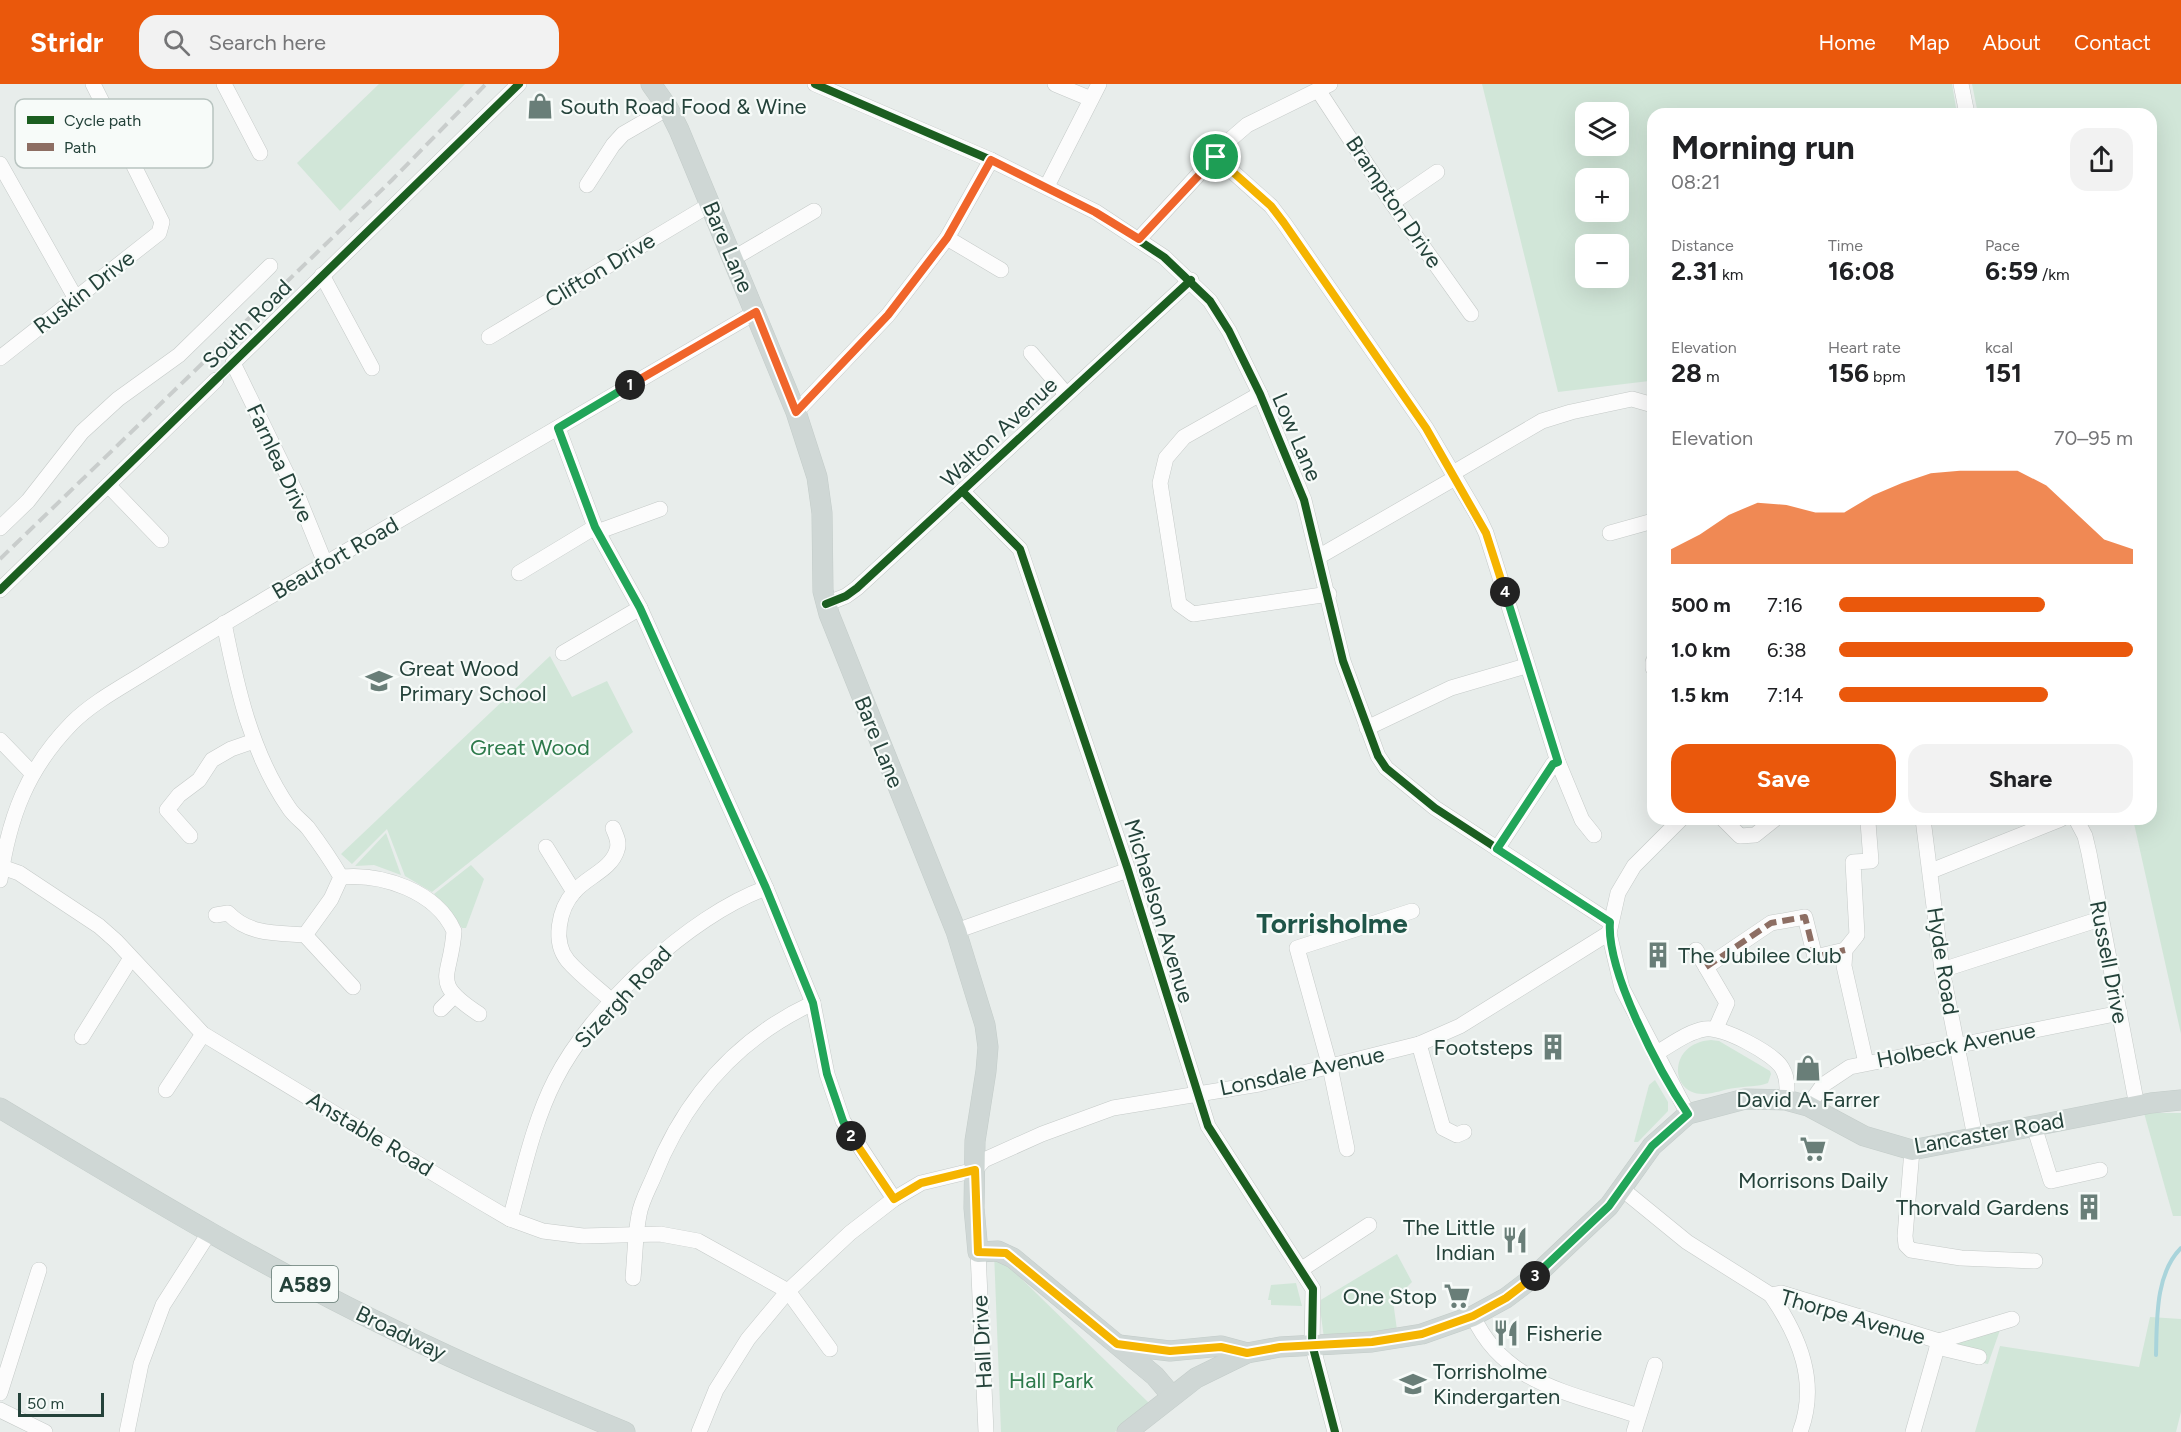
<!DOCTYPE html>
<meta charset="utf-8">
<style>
body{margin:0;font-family:Figtree,sans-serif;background:#f2f2f2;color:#202124;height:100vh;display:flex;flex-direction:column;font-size:22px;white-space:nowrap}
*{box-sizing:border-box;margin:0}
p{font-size:20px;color:#757577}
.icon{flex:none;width:33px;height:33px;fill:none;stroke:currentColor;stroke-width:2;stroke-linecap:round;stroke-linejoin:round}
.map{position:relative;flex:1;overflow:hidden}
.sheet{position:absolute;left:1647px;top:24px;width:510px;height:717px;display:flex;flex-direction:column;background:#fff;border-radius:18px;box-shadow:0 6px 24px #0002}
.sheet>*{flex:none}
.fabs{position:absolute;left:1575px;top:18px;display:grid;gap:12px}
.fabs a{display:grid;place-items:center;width:54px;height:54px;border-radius:12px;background:#fff;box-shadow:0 6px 24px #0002;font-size:30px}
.scale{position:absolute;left:18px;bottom:15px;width:86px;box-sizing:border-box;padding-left:6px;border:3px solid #24423a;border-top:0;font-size:16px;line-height:21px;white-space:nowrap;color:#24423a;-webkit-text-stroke:4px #f7fbf9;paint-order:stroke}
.pin{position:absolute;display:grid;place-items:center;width:51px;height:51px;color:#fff;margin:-26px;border:3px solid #fff;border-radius:50%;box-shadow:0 2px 6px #0007}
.km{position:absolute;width:30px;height:30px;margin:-15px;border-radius:50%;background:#222;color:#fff;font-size:16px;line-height:30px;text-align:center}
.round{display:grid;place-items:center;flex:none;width:63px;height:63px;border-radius:18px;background:#f2f2f2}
.summary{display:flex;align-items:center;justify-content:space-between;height:102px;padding:0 24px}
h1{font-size:33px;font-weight:700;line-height:45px}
.figures{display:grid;grid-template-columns:repeat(3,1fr);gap:9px;height:102px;padding:6px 24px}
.figures div{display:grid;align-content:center}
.figures b{font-size:26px;font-weight:700}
.figures small{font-size:16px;font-weight:400}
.figures p{font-size:16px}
.chart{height:168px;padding:12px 24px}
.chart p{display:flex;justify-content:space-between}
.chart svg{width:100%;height:108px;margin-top:6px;fill:#ea580c;opacity:.7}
.button{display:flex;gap:12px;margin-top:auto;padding:12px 24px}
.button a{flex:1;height:69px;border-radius:18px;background:#ea580c;color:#fff;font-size:24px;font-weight:700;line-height:69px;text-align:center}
.button a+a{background:#f2f2f2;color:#202124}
ul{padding:0 24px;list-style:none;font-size:20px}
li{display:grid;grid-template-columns:96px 72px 1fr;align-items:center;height:45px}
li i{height:15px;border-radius:8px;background:#ea580c}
header{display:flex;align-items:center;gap:36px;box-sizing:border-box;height:84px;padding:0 30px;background:#ea580c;color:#fff}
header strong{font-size:28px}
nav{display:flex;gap:33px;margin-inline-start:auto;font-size:21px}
.search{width:420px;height:54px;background:#f2f2f2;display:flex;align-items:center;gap:15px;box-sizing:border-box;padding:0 21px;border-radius:18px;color:#757577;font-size:22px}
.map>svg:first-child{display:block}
</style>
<header>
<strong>Stridr</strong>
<div class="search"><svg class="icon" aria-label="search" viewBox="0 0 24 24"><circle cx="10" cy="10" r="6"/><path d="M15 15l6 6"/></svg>Search here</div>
<nav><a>Home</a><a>Map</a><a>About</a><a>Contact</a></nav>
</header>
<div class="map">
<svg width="2181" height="1348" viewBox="0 0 2181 1348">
<rect width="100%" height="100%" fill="#e8edeb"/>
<g fill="#d1e6d8" fill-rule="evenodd">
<polygon points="379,0 465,0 340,127 297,79"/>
<path d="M1482,0H1952L1957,30H1653V299L1649,297L1558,308ZM1586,28H1618V62H1586ZM1586,94H1618V128H1586ZM1586,160H1618V194H1586Z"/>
<polygon points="1972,0 2181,0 2181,950 2133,735 2151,735 2151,30 1978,30"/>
<polygon points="550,572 572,613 607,597 633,648 432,808 405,792 387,745 352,780 341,770"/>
<polygon points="386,749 401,791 374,781 355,782"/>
<polygon points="471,781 484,795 466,844 462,844 446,821 434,810"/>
<path d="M1711,956L1719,957L1770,987L1771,990L1768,999C1758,1003 1746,1002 1735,1004C1725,1005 1714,1010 1703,1010C1669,1010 1668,959 1711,956Z"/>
<polygon points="1655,996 1668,1018 1668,1027 1638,1058 1634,1058 1649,1001"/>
<polygon points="2144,1029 2181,1029 2181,1132 2173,1132"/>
<polygon points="994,1168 1149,1319 1115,1348 1001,1348"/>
<polygon points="1397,1170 1412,1198 1393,1217 1397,1246 1324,1254 1319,1217"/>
<polygon points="1296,1199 1302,1222 1271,1221 1271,1216 1268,1216 1271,1201"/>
<polygon points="2150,1233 2181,1235 2181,1328 2176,1348 1975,1348 2000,1262 2139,1283"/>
<polygon points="2000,1246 1988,1280 1983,1279 1985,1271 1947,1260"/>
</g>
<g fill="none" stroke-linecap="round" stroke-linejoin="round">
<path stroke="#a9d4db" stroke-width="4" d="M2156,1271C2157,1236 2155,1190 2181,1164"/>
<g stroke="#c5cac8" stroke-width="16">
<g id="minor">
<polyline points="224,0 260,69"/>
<polyline points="815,0 991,76 1096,128 1164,173 1210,217 1229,247 1260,310 1304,416 1343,577 1378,672 1386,684 1435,724 1610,838"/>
<polyline points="1055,0 1091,15"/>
<polyline points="1961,0 1967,30"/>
<polyline points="1318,6 1392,119 1471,230"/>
<polyline points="1216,73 1271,122 1284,139 1426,344 1479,434 1486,449 1558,678 1582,736 1594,751"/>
<polyline points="0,80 75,213"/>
<polyline points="587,101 613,61 623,50 668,24"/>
<polyline points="1047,102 1099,0"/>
<polyline points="1392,119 1437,88"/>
<polyline points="947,154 1001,186"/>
<polyline points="1139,155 1232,54 1247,41 1330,0"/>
<polyline points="734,174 814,127"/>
<polyline points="322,191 372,284"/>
<polyline points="489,253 711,120"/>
<polyline points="1031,269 1066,310"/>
<polyline points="0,274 159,149 162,138 93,0"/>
<polyline points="1260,310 1184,353 1166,374 1160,399 1179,520 1193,530 1329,510"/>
<polyline points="796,328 888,231 947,154 991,76"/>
<polyline points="558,344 595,443 640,524 766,804 813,919 827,990 843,1037 894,1115"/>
<polyline points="1453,389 1542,337 1571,328 1632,315 1653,321"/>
<polyline points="108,401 161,456"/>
<polyline points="962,407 1020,465 1128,786 1208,1042 1313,1205 1312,1260 1335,1348"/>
<polyline points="0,444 28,417 82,348 118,315 179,271 270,182"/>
<polyline points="597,448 660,425"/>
<polyline points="1610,449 1653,437"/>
<polyline points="1320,472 1455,394"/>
<polyline points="325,479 299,415 233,279 519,0"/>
<polyline points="519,489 595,443"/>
<polyline points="0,506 216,296"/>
<polyline points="826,520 846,512 857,504 1191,196"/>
<path d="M224,539C237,604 251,669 289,724C294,732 302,737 308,744C320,760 331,776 341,793L331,815L305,851"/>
<polyline points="563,569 640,524"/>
<polyline points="1653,578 1653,584"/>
<polyline points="1367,644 1451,604 1526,582"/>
<polyline points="0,656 32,689"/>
<polyline points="1681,735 1634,782 1618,809 1609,849 1622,904 1688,1030"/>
<polyline points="1723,735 1740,752 1755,751 1775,735"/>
<polyline points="1923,735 1942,886 1975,1053"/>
<polyline points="2076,735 2085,752 2089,769 2137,1022"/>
<polyline points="190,752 167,726 179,711 199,696 212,676 231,665 254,657"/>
<polyline points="546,763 574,808"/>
<polyline points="1497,765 1553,680 1558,678"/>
<polyline points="2,783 19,789 99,842 116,857 203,950 481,1118 510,1135 543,1147 583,1152 660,1150 698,1157 788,1207 830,1265"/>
<polyline points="1931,787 2061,735"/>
<path d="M341,793C382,789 436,807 454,847C451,895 429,897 479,930"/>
<path d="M0,796C9,733 27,685 72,639C92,619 120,604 144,589C187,562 230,536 274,510C434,415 595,322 756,228"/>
<path d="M216,831L228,829C249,851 276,849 305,851L353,903"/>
<polyline points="956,847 1128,786"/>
<polyline points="1696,866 1727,919 1716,944"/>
<polyline points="1706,883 1771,839 1805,833 1815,873 1845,866"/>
<polyline points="1942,886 2100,835"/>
<path d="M613,918C598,904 581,892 568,877C552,858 559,825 574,808C586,793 611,786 617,766C620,758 616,752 613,744"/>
<polyline points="441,925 453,913"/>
<polyline points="82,953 131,874"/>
<polyline points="1419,960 1443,1044 1457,1051 1464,1048"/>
<path d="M1655,970C1671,961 1687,948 1705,945C1722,942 1773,969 1782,984C1788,994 1788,1004 1786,1016"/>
<polyline points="1866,979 1844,882 1845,866 1857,851 1853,778 1871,777 1868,738"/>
<polyline points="166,1006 203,950"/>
<polyline points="1808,1022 1823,1001 1850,983 2120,929"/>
<polyline points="2034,1042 2051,1097 2100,1086"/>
<polyline points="1347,1065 1330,983 1297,864 1412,827"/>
<polyline points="1912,1066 1905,1152 1906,1161 1911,1166 1961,1174 2035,1177"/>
<polyline points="1622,1105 1687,1158 1771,1211 1781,1209 1939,1257"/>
<path d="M510,1135C523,1089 533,1039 555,996C592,923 689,832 766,804"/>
<polyline points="978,1168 986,1348"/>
<polyline points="1302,1185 1369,1141"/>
<path d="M633,1194C635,1173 635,1151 639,1131C641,1118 649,1104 654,1092C685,1014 736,955 813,919"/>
<path d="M1771,1211C1799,1252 1819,1298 1800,1348"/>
<path d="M1473,1232C1504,1301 1573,1309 1638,1332"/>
<polyline points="1939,1257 2012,1235"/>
<polyline points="1937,1263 1979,1273"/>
<polyline points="0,1309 39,1186"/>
<polyline points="0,1326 45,1348"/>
<polyline points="127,1348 141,1280 163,1221 209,1149"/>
<polyline points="699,1348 716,1306 748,1255 788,1207 850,1149 894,1115 921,1099 975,1086 984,1076 1042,1050 1113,1024 1259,1000 1419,960 1460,942 1609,849"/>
<polyline points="1634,1348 1655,1281"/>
<polyline points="1913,1348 1939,1257"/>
</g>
</g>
<g stroke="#c3ccc9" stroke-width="21">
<g id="major">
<polyline points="651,0 668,24 679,46 796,328 817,393 822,429 823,507 829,530 956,847 985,941 988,963 986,987 975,1057 974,1124 978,1168 998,1167 1013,1174 1155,1292 1172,1312"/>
<path d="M0,1024C130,1102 259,1181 396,1247C471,1284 548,1316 625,1348"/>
<polyline points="1119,1261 1170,1267 1221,1262 1247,1269"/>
<polyline points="1127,1348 1196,1294 1247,1269 1280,1263 1372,1258 1422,1250 1473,1232 1506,1214 1535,1192 1609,1122 1652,1062 1688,1030 1745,1015 1786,1016 1808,1022 1864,1052 1912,1066 2151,1019 2181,1016"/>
</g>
</g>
<use href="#minor" stroke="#fcfcfc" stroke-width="15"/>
<use href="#major" stroke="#cfd7d5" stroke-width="20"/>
<polyline stroke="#c9cdcc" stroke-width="4" stroke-dasharray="12 6" stroke-linecap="butt" points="0,475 392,96 486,0"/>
<polyline stroke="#8d6e63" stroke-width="6" stroke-dasharray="12 6" stroke-linecap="butt" points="1706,883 1771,839 1805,833 1815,873 1845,866"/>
<g stroke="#f7fbf9" stroke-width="11">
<g id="cycleway">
<polyline points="815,0 991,76 1096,128 1164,173 1210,217 1229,247 1260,310 1304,416 1343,577 1378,672 1386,684 1435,724 1610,838"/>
<polyline points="962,407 1020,465 1128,786 1208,1042 1313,1205 1312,1260 1335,1348"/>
<polyline points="0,506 519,0"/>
<polyline points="826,520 846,512 857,504 1191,196"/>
</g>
</g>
<use href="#cycleway" stroke="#1b5e20" stroke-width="8"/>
</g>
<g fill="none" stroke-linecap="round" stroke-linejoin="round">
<g stroke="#fff" stroke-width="12">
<polyline id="split-1" points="630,301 756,228 796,328 888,231 947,154 991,76 1095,128 1139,155 1216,73"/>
</g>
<g stroke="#fff" stroke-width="12">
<polyline id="split-2" points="630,301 558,344 595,443 640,524 766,804 813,919 827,990 843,1037 851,1052"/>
</g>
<g stroke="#fff" stroke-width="12">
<polyline id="split-3" points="851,1052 894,1115 921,1099 975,1086 978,1168 1006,1169 1117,1260 1170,1267 1221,1263 1247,1269 1280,1263 1372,1258 1422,1250 1473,1232 1506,1214 1535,1192"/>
</g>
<g stroke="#fff" stroke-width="12">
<path id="split-4" d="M1505,508L1558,678L1553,680L1497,765L1610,838C1606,887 1660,989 1688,1030L1652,1062L1609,1122L1535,1192"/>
</g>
<g stroke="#fff" stroke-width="12">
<polyline id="split-5" points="1216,73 1271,122 1284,139 1426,344 1486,449 1505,508"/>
</g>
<use href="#split-1" stroke="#f0652b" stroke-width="8"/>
<use href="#split-2" stroke="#22a559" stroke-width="8"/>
<use href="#split-3" stroke="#f5b400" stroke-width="8"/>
<use href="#split-4" stroke="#22a559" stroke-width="8"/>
<use href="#split-5" stroke="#f5b400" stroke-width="8"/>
</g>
<defs>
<g id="shop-bare" transform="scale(2.07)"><path d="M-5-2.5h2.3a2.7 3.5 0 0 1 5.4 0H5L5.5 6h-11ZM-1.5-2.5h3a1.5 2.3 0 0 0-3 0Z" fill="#697e78" stroke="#f7fbf9" stroke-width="2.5" paint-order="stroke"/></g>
<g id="school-bare" transform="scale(2.07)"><path d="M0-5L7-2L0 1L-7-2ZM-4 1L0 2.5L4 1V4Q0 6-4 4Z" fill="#697e78" stroke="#f7fbf9" stroke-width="2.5" paint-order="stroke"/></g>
<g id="building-bare" transform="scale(2.07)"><path d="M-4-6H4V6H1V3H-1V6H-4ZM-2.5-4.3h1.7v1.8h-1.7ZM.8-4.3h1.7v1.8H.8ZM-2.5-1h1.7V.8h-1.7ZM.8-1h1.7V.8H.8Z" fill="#697e78" stroke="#f7fbf9" stroke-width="2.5" paint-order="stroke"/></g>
<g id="supermarket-bare" transform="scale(2.07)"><path d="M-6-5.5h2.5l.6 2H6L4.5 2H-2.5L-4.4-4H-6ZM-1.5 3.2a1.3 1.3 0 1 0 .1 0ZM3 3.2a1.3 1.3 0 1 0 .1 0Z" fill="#697e78" stroke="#f7fbf9" stroke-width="2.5" paint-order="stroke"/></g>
<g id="restaurant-bare" transform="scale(2.07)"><path d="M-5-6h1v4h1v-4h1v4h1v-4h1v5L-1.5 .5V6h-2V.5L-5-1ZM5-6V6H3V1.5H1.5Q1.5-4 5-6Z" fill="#697e78" stroke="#f7fbf9" stroke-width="2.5" paint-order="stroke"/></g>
</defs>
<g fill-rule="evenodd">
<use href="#shop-bare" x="540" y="22"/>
<use href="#school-bare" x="379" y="597"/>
<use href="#building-bare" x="1658" y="871"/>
<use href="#building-bare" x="1553" y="963"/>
<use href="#shop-bare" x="1808" y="984"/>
<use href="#supermarket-bare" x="1813" y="1065"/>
<use href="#building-bare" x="2089" y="1123"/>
<use href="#restaurant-bare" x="1515" y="1156"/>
<use href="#supermarket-bare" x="1457" y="1212"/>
<use href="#restaurant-bare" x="1506" y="1249"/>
<use href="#school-bare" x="1413" y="1300"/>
</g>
<g text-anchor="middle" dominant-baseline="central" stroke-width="4.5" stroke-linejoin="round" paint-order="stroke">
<rect fill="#f7fbf9" stroke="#637a73" stroke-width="1.5" x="272" y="1182" width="66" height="36" rx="4.5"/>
<g font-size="21" font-weight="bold" fill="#24423a">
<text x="305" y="1200">A589</text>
</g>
<g font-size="22" fill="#24423a" stroke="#f7fbf9" text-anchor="start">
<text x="560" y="22">South Road Food &amp; Wine</text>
<text x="399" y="584">Great Wood<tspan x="399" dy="25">Primary School</tspan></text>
<text x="1678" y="871">The Jubilee Club</text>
<text x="1533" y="963" text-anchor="end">Footsteps</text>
<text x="1808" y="1015" text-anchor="middle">David A. Farrer</text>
<text x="1813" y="1096" text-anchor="middle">Morrisons Daily</text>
<text x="2069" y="1123" text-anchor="end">Thorvald Gardens</text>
<text x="1495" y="1143" text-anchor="end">The Little<tspan x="1495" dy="25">Indian</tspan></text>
<text x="1437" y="1212" text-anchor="end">One Stop</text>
<text x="1526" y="1249">Fisherie</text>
<text x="1433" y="1287">Torrisholme<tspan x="1433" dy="25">Kindergarten</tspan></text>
</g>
<g font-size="22" fill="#24423a" stroke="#f7fbf9">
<text transform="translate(1394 118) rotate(56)">Brampton Drive</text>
<text transform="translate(728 163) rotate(67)">Bare Lane</text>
<text transform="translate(600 186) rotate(-31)">Clifton Drive</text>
<text transform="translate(84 208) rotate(-38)">Ruskin Drive</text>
<text transform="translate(247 240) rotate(-45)">South Road</text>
<text transform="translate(999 348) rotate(-43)">Walton Avenue</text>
<text transform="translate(1297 353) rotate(67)">Low Lane</text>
<text transform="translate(280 379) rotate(65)">Farnlea Drive</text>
<text transform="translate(335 474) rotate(-30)">Beaufort Road</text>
<text transform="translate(879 658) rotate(68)">Bare Lane</text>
<text transform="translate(1159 827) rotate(73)">Michaelson Avenue</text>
<text transform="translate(1943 877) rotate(81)">Hyde Road</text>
<text transform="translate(2109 878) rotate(79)">Russell Drive</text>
<text transform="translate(623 913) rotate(-47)">Sizergh Road</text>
<text transform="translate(1956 961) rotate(-11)">Holbeck Avenue</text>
<text transform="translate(1302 987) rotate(-12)">Lonsdale Avenue</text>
<text transform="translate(1989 1049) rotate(-10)">Lancaster Road</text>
<text transform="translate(370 1050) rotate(31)">Anstable Road</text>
<text transform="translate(1853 1233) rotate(16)">Thorpe Avenue</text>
<text transform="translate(401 1249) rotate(26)">Broadway</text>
<text transform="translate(982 1258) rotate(-93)">Hall Drive</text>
</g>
<g font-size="22" fill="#2d7a4b" stroke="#f7fbf9">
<text x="530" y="663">Great Wood</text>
<text x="1051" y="1296">Hall Park</text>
</g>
<g font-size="28" font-weight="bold" fill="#1f5548" stroke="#f7fbf9">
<text x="1332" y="839">Torrisholme</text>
</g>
</g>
<rect x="15" y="15" width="198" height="69" rx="9" fill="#f7fbf9" stroke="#b8c4c0" stroke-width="1.5"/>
<rect x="27" y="32" width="27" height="8" fill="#1b5e20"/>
<rect x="27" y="59" width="27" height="8" fill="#8d6e63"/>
<g font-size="16" fill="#24423a">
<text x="64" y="42">Cycle path</text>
<text x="64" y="69">Path</text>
</g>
</svg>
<div class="fabs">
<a><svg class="icon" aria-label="layers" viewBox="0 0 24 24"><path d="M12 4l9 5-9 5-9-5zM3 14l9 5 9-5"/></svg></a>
<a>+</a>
<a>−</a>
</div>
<div class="scale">50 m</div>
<div class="pin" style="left:1216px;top:73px;background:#1e9e55"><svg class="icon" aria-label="arrive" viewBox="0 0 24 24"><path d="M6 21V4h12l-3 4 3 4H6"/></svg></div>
<b class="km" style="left:630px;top:301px">1</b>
<b class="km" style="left:851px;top:1052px">2</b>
<b class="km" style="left:1535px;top:1192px">3</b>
<b class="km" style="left:1505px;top:508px">4</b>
<section class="sheet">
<div class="summary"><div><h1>Morning run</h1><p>08:21</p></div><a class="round"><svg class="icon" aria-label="share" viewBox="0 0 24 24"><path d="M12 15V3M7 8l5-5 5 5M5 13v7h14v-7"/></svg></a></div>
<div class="figures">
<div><p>Distance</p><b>2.31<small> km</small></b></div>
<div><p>Time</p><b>16:08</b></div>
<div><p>Pace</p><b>6:59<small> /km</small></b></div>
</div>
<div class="figures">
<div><p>Elevation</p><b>28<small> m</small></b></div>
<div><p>Heart rate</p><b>156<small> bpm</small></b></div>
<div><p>kcal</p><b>151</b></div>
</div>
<div class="chart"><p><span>Elevation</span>70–95 m</p>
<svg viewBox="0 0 160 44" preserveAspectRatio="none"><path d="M0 44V38L10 32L20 24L30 19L40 20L50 23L60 23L70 16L80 11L90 7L100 6L110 6L120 6L130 12L140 23L150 34L160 38V44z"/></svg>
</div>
<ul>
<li><b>500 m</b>7:16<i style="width:70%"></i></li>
<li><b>1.0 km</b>6:38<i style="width:100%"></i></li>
<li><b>1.5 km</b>7:14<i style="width:71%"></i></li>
</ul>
<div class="button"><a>Save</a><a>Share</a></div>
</section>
</div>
